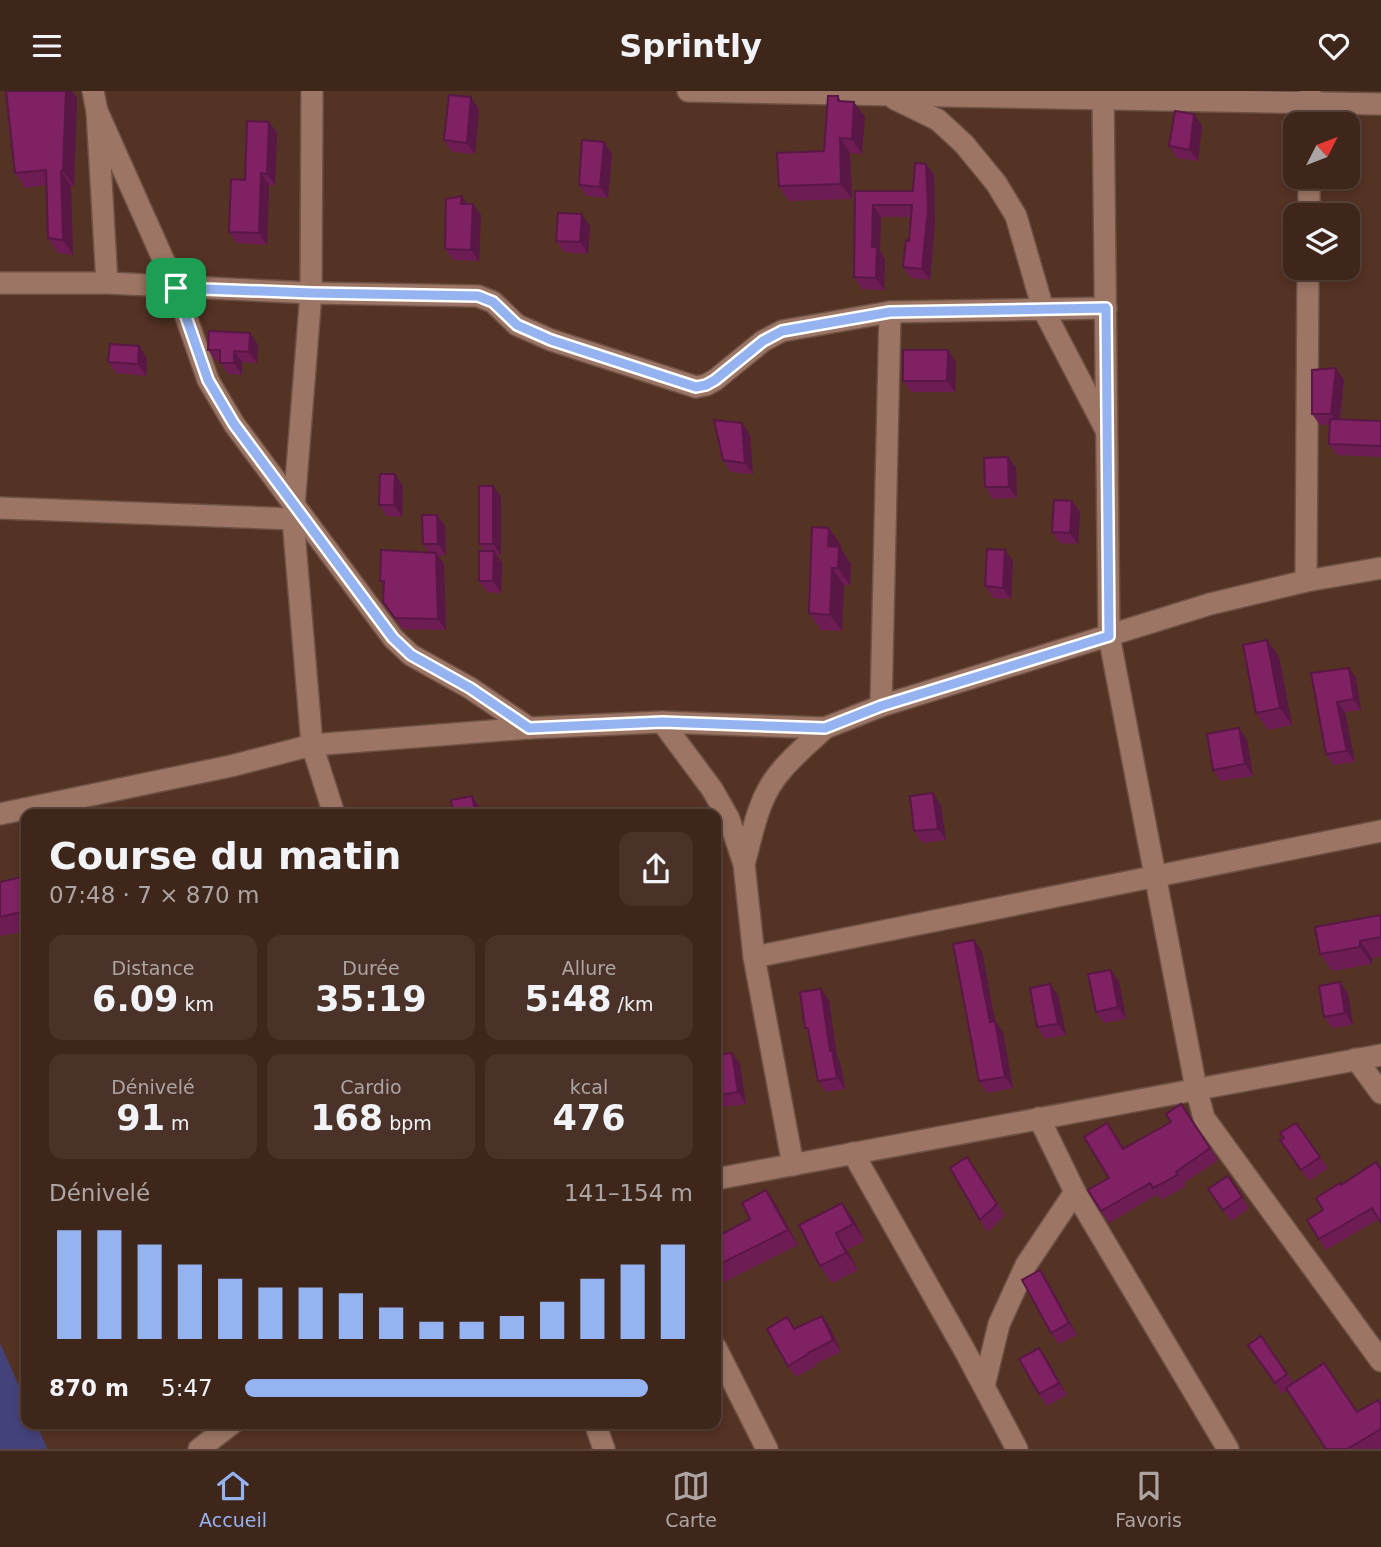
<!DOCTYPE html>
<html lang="fr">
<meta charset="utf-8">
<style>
body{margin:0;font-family:"DejaVu Sans",sans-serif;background:#4a3228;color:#f1f3f6;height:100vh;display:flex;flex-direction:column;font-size:26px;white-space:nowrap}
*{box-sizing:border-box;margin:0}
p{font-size:23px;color:#ada5a3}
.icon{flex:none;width:38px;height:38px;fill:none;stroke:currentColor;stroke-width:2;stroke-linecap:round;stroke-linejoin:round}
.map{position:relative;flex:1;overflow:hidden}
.panel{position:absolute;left:21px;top:718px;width:700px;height:620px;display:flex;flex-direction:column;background:#3f261b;border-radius:14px;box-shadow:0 4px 10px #0003,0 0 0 2px #58433a}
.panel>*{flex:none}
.needle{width:46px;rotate:48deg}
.controls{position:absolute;left:1283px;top:21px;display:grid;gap:14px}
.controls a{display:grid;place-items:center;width:77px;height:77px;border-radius:14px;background:#3f261b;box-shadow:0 4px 10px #0003,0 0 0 2px #58433a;font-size:35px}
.pin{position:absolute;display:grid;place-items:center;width:60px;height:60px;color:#fff;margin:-30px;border-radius:14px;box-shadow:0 4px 10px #0006}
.round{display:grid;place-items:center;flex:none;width:74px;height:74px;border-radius:14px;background:#4a3228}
.head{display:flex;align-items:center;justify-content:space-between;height:119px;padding:0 28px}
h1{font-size:38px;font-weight:700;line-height:52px}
.stats{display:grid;grid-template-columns:repeat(3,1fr);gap:10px;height:119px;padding:7px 28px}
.stats div{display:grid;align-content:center;border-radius:14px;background:#4a3228;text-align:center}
.stats b{font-size:35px;font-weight:700}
.stats small{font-size:19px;font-weight:400}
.stats p{font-size:19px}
.chart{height:196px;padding:14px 28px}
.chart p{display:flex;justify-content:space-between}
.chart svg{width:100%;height:126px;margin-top:7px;stroke:#95b2f1;stroke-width:6}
ul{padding:0 28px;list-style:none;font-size:23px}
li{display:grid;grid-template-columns:112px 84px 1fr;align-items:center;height:52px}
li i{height:18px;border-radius:9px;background:#95b2f1}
header{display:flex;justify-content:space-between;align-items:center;height:91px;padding:0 28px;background:#3f261b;font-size:32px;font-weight:700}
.menu{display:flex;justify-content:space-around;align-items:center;height:98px;border-top:2px solid #58433a;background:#3f261b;font-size:19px;color:#ada5a3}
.menu a{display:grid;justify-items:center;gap:4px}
.menu .selected{color:#95b2f1}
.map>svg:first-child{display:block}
</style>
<header><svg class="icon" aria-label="menu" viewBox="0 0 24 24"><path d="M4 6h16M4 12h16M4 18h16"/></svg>Sprintly<svg class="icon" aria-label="heart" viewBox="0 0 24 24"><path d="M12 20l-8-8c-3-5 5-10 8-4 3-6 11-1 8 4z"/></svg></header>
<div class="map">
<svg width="1381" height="1358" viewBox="0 0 1381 1358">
<rect width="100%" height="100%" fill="#543224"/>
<polygon fill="#44427b" points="0,1252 26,1311 26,1332 36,1332 47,1358 0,1358"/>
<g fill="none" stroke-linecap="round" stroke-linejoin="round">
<g stroke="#6d5145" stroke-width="24">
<g id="minor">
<polyline points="93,0 97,20 107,192"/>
<polyline points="312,0 311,202 293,428 312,654 334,723"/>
<polyline points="688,0 1381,13"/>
<polyline points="1103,0 1109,545 1196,997 1204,1027 1381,1270"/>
<polyline points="895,8 938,29 964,53 996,92 1016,125 1043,218 1106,339"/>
<polyline points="97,20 176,197 208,289 234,333 393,547 411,564 470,597 529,637"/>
<polyline points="1309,33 1310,0"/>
<polyline points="1309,124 1309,86"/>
<polyline points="0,192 107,192 311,202 478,205 493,211 517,234 551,249 696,296 706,294 715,289 763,250 782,240 890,221 1106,217"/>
<polyline points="0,417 293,428"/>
<polyline points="1306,490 1308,177"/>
<polyline points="881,615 890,221"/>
<polyline points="662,631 712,698 729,728 744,773 754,866 793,1074"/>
<polyline points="0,723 231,675 312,654 529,637 662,631 825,637 881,615 1210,513 1306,490 1381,477"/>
<path d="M744,773C752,745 757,713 774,689C788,669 807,654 825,637"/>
<polyline points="754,866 1381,740"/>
<polyline points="1356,968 1381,1002"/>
<polyline points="1039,1027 1075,1101 1228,1358"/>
<polyline points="853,1062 965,1260 1017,1358"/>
<polyline points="716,1088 1381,964"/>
<polyline points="716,1257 767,1358"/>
<polyline points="984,1295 999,1233 1026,1174 1075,1101"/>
<polyline points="595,1332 604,1358"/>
<polyline points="199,1358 233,1332"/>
</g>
</g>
<use href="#minor" stroke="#9c7565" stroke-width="21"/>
</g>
<g fill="#6d1c54">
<polygon points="6,0 72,0 77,7 74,95 71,95 73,164 58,162 48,147 46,94 25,97 15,82"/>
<polygon points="838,5 841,10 865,26 862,63 850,62 852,108 789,110 779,95 824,60"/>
<polygon points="479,18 475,63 452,61 444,49"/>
<polygon points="269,31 277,42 275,94 269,94 267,154 237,152 229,141 245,89"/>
<polygon points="1202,34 1198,70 1177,67 1169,55"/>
<polygon points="604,51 612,63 608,107 587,105 579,94"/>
<polygon points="926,73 934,84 935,130 930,189 911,187 903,176 909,150 911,126 881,126 880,160 885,168 884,199 862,198 854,186 855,100 913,100"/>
<polygon points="462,105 467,113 481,124 479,170 453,169 445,158"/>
<polygon points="590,135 588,163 564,161 556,150"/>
<polygon points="258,254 257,272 242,271 242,284 228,283 220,270 216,270 208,259"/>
<polygon points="948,259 956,271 955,301 911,301 903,290"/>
<polygon points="147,267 146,285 116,282 108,271"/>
<polygon points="1336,277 1344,289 1340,328 1381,330 1381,366 1337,364 1329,353 1330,334 1320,334 1312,323"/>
<polygon points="750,344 753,383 731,381 723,369"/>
<polygon points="1008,366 1016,377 1017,407 993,408 985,396"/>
<polygon points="395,383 403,395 402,426 387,425 379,414"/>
<polygon points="493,395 501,406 501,464 497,464 502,472 501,502 487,501 479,490 484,460 479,453"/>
<polygon points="1072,410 1080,421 1078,453 1060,452 1052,441"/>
<polygon points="437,424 445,435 446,464 438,465 444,473 446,539 403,538 383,511 384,495 380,490 429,462 423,453"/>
<polygon points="829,437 841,454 841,458 851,473 850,494 844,494 842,540 821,539 809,522"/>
<polygon points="1013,470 1011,508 993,507 985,495"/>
<polygon points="1267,549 1279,566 1292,634 1268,639 1256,622"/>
<polygon points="1349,577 1356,587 1361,619 1345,621 1355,671 1333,674 1326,663 1311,582"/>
<polygon points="1247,649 1253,685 1221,690 1213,679"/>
<polygon points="941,714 946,749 922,752 914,740"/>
<polygon points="26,785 26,840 0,845 0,791"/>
<polygon points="1381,824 1381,865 1372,867 1372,873 1332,880 1320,863"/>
<polygon points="982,860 995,930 1003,941 1013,997 987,1002 979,990"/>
<polygon points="1119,890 1126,928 1104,932 1096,921"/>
<polygon points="1340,891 1348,903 1353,934 1332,937 1324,926"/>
<polygon points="1058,904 1066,944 1045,948 1037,936"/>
<polygon points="829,909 837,966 840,971 845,998 826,1001 818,990 810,945 805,937"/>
<polygon points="732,962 740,973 746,1013 716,1017 716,964"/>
<polygon points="1181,1013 1218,1069 1184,1092 1186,1095 1161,1109 1158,1103 1109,1132 1101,1120 1109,1087 1115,1043 1124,1057 1171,1031"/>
<polygon points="1296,1032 1328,1077 1309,1090 1280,1049 1284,1047"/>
<polygon points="1376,1071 1379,1128 1326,1159 1319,1148 1323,1119 1341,1094"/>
<polygon points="975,1078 1005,1124 988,1141 980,1129"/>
<polygon points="1228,1085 1249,1117 1231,1130 1208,1098"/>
<polygon points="842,1112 854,1129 865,1150 847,1159 858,1179 832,1192 820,1175"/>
<polygon points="776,1114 798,1154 716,1195 716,1146"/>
<polygon points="1048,1191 1077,1244 1059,1253 1051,1242"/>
<polygon points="822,1225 830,1236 841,1261 815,1273 816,1275 796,1286 788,1275 787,1226 795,1237"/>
<polygon points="1261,1245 1294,1292 1358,1321 1381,1313 1381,1358 1326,1358 1288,1299 1282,1303 1248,1254"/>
<polygon points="1039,1257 1047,1268 1067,1304 1047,1315 1039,1303"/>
</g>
<g fill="#591745">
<polygon points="66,0 72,0 77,7 74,95 63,80"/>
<polygon points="471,6 479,18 475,63 467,52"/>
<polygon points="854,11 865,26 862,63 852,48"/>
<polygon points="1194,23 1202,34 1198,70 1190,59"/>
<polygon points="269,31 277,42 275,94 267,83"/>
<polygon points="840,47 850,62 852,108 841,93"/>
<polygon points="604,51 612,63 608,107 600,96"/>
<polygon points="926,73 934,84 935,130 930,189 922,178"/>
<polygon points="61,80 71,95 73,164 63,149"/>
<polygon points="261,82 269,94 267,154 259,142"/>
<polygon points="462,105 469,116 461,113"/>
<polygon points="473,113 481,124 479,170 471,159"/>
<polygon points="873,114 881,126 880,160 885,168 884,199 876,187 872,156"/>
<polygon points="582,123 590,135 588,163 580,151"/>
<polygon points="250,242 258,254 257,272 249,261"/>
<polygon points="139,255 147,267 146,285 138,273"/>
<polygon points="948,259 956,271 955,301 947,290"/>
<polygon points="234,260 242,271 242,284 234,272"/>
<polygon points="1336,277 1344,289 1339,334 1331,323"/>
<polygon points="742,332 750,344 753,383 745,372"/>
<polygon points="1008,366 1016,377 1017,407 1009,396"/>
<polygon points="395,383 403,395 402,426 394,414"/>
<polygon points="493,395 501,406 501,464 493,453"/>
<polygon points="1072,410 1080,421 1078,453 1070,442"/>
<polygon points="437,424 445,435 446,464 438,453"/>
<polygon points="829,437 841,454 841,458 851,473 850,494 838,477 828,455"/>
<polygon points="1005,459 1013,470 1011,508 1003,497"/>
<polygon points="494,460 502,472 501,502 493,490"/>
<polygon points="436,462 444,473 446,539 438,528"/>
<polygon points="832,477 844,494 842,540 830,524"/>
<polygon points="1267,549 1279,566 1292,634 1280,617"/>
<polygon points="1349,577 1356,587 1361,619 1354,608"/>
<polygon points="1337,611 1345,621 1355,671 1347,660"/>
<polygon points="1239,637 1247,649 1253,685 1245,673"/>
<polygon points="933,702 941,714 946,749 938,738"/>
<polygon points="472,705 484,722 484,723 476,723"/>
<polygon points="974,849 982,860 995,930 1003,941 1013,997 1005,986 990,931"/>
<polygon points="1360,850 1372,867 1372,873 1360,856"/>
<polygon points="1111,879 1119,890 1126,928 1118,916"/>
<polygon points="1340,891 1348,903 1353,934 1345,922"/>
<polygon points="1050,893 1058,904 1066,944 1058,933"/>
<polygon points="821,898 829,909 837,966 840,971 845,998 837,987 830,960"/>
<polygon points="732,962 740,973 746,1013 738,1001"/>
<polygon points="766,1099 776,1114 798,1154 788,1139"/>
<polygon points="842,1112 854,1129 865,1150 853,1133"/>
<polygon points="836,1142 847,1159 858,1179 846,1162"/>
<polygon points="1040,1179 1048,1191 1077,1244 1069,1232"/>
<polygon points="822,1225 830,1236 841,1261 833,1249"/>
<polygon points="1039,1257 1047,1268 1067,1304 1059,1292"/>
</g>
<g fill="#7f2162" stroke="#591745" stroke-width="2">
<polygon points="6,0 66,0 63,80 61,80 63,149 48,147 46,79 15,82"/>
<polygon points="449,4 471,6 467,52 444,49"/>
<polygon points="828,5 838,5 838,10 854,11 852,48 840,47 841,93 779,95 777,62 824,60"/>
<polygon points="1175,20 1194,23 1190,59 1169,55"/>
<polygon points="247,30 269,31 267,83 261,82 259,142 229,141 231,88 245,89"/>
<polygon points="582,49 604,51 600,96 579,94"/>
<polygon points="915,72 926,73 928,119 922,178 903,176 906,149 909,150 912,114 873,114 872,156 877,156 876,187 854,186 855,100 913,100"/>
<polygon points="462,105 461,113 473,113 471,159 445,158 446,108"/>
<polygon points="558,122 582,123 580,151 556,150"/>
<polygon points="209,240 250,242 249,261 234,260 234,272 220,272 220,259 208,259"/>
<polygon points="110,253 139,255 138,273 108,271"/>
<polygon points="903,259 948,259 947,290 903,290"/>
<polygon points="1336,277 1331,323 1312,323 1312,279"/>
<polygon points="1330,328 1381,330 1381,355 1329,353"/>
<polygon points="714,329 742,332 745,372 723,369"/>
<polygon points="1008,366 1009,396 985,396 984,367"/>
<polygon points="380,383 395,383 394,414 379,414"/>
<rect x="479" y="395" width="14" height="58"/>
<polygon points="1054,409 1072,410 1070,442 1052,441"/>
<polygon points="422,424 437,424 438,453 423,453"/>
<polygon points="812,436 829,437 828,455 839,456 838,477 832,477 830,524 809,522"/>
<polygon points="987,458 1005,459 1003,497 985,495"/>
<polygon points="381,459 436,462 438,528 395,527 383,511 384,490 380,490"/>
<polygon points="479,460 494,460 493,490 479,490"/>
<polygon points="1267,549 1280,617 1256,622 1243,554"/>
<polygon points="1349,577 1354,608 1337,611 1347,660 1326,663 1311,582"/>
<polygon points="1239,637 1245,673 1213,679 1207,643"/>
<polygon points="933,702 938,738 914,740 910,705"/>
<polygon points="472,705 476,723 453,723 451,709"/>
<polygon points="26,785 26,820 0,826 0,791"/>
<polygon points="1381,824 1381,846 1360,850 1360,856 1320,863 1315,836"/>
<polygon points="974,849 990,931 995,930 1005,986 979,990 953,853"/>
<polygon points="1111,879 1118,916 1096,921 1088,883"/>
<polygon points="1340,891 1345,922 1324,926 1319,895"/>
<polygon points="1050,893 1058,933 1037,936 1030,897"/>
<polygon points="821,898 830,960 832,959 837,987 818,990 808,937 805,937 800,901"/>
<polygon points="732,962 738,1001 716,1005 716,964"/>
<polygon points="1181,1013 1210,1057 1176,1081 1178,1084 1153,1097 1150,1092 1101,1120 1088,1099 1109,1087 1084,1046 1107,1032 1123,1058 1171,1031 1166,1023"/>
<polygon points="1296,1032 1320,1066 1301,1079 1280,1049 1284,1047 1280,1042"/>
<polygon points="967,1066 997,1113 980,1129 950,1077"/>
<polygon points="1376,1071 1381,1079 1381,1132 1372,1117 1319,1148 1307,1129 1323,1119 1316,1107 1340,1092 1341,1094"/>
<polygon points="1228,1085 1242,1106 1223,1119 1208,1098"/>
<polygon points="766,1099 788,1139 716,1175 716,1146 750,1128 742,1112"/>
<polygon points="842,1112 853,1133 836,1142 846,1162 820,1175 799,1134"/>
<polygon points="1040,1179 1069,1232 1051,1242 1022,1189"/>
<polygon points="822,1225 833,1249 808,1262 808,1263 788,1275 767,1238 787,1226 794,1238"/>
<polygon points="1261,1245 1287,1283 1275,1292 1248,1254"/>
<polygon points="1039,1257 1059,1292 1039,1303 1019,1268"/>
<polygon points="1324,1272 1357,1321 1378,1309 1381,1314 1381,1338 1347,1358 1326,1358 1286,1297"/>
</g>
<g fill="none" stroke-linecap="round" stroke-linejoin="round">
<g stroke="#fff" stroke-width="14">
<polygon id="route" points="176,197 312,202 478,205 493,211 517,234 551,249 696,296 706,294 715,289 763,250 782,240 890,221 1106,217 1109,545 881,615 825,637 662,631 529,637 470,597 411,564 393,547 234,333 208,289"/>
</g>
<use href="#route" stroke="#95b2f1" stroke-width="9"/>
</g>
</svg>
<div class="controls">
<a><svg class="needle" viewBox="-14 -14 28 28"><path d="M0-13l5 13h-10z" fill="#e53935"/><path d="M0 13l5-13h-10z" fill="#ada5a3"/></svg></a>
<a><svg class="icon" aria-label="layers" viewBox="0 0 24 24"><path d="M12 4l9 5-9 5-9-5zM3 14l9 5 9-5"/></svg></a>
</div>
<div class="pin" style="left:176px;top:197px;background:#1e9e55"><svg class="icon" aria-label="arrive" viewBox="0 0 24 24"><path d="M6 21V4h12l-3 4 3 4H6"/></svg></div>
<section class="panel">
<div class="head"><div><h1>Course du matin</h1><p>07:48 · 7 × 870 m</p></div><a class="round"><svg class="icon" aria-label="share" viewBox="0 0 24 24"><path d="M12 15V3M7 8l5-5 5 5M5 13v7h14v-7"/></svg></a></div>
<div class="stats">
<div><p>Distance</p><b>6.09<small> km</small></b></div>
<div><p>Durée</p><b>35:19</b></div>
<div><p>Allure</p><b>5:48<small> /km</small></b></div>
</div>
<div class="stats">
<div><p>Dénivelé</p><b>91<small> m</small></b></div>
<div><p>Cardio</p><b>168<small> bpm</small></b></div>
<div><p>kcal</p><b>476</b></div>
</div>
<div class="chart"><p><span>Dénivelé</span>141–154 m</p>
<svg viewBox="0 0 160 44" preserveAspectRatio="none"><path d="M5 44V6M15 44V6M25 44V11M35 44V18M45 44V23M55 44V26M65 44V26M75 44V28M85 44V33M95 44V38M105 44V38M115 44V36M125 44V31M135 44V23M145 44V18M155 44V11"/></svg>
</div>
<ul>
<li><b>870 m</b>5:47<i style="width:90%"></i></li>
</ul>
</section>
</div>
<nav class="menu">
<a class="selected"><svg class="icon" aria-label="home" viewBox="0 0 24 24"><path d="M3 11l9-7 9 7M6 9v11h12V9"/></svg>Accueil</a>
<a><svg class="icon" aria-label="map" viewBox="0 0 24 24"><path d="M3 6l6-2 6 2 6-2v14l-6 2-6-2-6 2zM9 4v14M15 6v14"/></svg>Carte</a>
<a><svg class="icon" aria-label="saved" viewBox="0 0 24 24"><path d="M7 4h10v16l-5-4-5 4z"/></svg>Favoris</a>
</nav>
